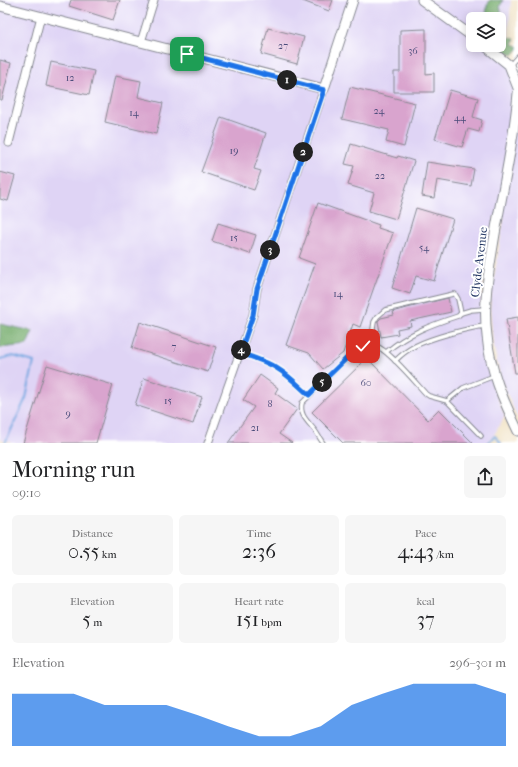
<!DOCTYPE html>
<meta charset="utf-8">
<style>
body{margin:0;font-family:"IM FELL French Canon",serif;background:#f6f6f6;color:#202124;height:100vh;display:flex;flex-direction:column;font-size:15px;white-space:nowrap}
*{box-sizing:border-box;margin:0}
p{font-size:13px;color:#757577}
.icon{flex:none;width:22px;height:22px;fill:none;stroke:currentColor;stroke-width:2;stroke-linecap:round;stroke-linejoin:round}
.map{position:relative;height:443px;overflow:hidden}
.sheet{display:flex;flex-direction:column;background:#fff;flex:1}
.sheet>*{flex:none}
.tools{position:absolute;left:466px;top:12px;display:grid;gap:8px}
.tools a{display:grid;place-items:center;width:40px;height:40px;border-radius:6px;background:#fff;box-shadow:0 2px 10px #0003;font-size:20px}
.pin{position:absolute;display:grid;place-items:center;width:34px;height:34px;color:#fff;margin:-17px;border-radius:8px;box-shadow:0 2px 6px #0006}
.km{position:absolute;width:20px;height:20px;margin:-10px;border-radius:50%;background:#222;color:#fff;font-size:11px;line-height:20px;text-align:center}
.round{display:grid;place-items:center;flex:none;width:42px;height:42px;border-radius:6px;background:#f6f6f6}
.overview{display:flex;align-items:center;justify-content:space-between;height:68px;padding:0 12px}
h1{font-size:22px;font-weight:600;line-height:30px}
.metrics{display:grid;grid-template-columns:repeat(3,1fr);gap:6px;height:68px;padding:4px 12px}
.metrics div{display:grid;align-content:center;border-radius:6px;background:#f6f6f6;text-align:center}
.metrics b{font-size:20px;font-weight:600}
.metrics small{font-size:11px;font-weight:400}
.metrics p{font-size:11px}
.chart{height:112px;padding:8px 12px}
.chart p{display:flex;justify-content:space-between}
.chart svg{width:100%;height:72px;margin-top:4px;fill:#1a73e8;opacity:.7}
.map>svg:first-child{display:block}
</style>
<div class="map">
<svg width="518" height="443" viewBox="0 0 518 443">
<rect width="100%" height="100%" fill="#fff"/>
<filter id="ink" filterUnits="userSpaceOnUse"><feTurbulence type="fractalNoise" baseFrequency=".025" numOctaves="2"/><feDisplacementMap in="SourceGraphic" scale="8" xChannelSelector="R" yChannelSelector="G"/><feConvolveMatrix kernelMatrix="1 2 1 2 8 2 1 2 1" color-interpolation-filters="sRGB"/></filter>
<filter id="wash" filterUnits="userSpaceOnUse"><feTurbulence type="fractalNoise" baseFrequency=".012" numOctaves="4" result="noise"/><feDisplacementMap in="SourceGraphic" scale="16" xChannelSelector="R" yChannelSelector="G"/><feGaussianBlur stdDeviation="0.9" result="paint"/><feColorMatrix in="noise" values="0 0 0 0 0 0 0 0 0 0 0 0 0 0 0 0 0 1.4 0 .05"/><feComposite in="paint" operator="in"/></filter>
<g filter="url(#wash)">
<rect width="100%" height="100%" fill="#f1e2c4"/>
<path fill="#dfd4f5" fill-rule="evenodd" d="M0,0H511L507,56L515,64L518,71V419L501,380L493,344L490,308L492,290L504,218L495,216L484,268L480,317L482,342L487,366L494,389L505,416L494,435L485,443H11L10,442L0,439V348L27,345L33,331L0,324ZM473,19H499V45H473Z"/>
<g fill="#72aa69" stroke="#466c64">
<polygon points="490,0 503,0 500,7 503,17 500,18 502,21 501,29 506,31 504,36 505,39 508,39 511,37 515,39 513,44 518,46 518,49 513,55 503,50 499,44 499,19 480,19 486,15 487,5"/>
<polygon points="0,324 33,331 27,345 0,348"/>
</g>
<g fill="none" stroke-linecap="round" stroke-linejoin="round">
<g stroke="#74a8e1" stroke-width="2">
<polyline points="0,359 13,356 34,362 26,398 5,443"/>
<polyline points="487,443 495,436 501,443"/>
</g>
</g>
<g id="blocks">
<g fill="#d9a4ce">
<polygon points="71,0 120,0 113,20 69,6"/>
<polygon points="300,0 333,0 329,11"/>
<polygon points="268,28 304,37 297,64 261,54"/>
<polygon points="426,29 426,74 434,73 434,92 394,92 394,72 400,72 400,30"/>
<polygon points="0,60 11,63 2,100 0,100"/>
<polygon points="51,62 94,71 89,95 46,86"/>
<polygon points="115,76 141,81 138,97 163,103 156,134 105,122"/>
<polygon points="350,87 415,103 404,147 386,142 389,130 342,119"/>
<polygon points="450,90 478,98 473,117 482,120 479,132 468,129 462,147 435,139"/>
<polygon points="221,117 266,133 254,169 261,171 254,190 201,172"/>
<polygon points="351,144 397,158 398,156 414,161 396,219 369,211 374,193 348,185 354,166 345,164"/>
<polygon points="427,162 474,169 471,186 437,180 434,198 422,196"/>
<polygon points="0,172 15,176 8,201 0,199"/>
<polygon points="318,203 379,225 378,228 393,233 360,327 353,324 343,353 323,369 309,353 286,345 315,264 299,258"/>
<polygon points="416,208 453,219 434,281 416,276 410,294 392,288"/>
<polygon points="218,223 256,235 250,254 212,241"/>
<polygon points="448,298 451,312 410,321 411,326 397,329 398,334 381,337 378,321 381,318 394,315 393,312 407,308"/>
<polygon points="518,317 518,373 515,373 506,319"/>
<polygon points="140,322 216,347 208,372 132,348"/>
<polygon points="367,358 428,420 439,409 473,443 343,443 312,412"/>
<polygon points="47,365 113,385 96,443 23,443"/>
<polygon points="260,375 278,388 275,393 297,409 279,434 292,443 228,443 254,407 243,400"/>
<polygon points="144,378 202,397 193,424 135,405"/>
</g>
</g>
</g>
<g filter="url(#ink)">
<use href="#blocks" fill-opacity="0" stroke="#868891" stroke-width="1"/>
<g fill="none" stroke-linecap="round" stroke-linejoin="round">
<g stroke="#868891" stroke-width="5.5">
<g id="service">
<polyline points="510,65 518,56"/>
<polyline points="375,345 373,329 374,322 377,317 385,310 453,294 455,294 458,299 461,313"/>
<path d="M386,352C409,333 430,325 458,316L461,313L471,310L484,309"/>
<path d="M240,353C249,356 258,359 266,363C283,370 296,383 309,395"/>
<path d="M395,361C401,355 407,350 415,346C431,338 467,328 485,326"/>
<polyline points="447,401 463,388 494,376"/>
<path d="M323,443C320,439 318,435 316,432C309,422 299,416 302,403L354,351C360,346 367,343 374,345C388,349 415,382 426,394L429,396L447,401L481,436"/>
</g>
</g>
<g stroke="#868891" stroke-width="9">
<g id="minor">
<polyline points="141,42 154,0"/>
<polyline points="9,143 41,16"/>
<polyline points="208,443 253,315 257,289 324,89"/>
</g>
</g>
<g stroke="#868891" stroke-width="11">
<g id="tertiary">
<polyline points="422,0 473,37"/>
<polyline points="0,6 324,89 353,0"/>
<polyline points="484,45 509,65 518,88"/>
<path d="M518,93C514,144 501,195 493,246C488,275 483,306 487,336C490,370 503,400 518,431"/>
</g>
</g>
<use href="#service" stroke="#fff" stroke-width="3.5"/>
<use href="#minor" stroke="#fff" stroke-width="7"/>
<use href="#tertiary" stroke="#fff" stroke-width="9"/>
</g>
</g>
<g fill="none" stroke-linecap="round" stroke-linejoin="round" filter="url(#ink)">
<g stroke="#fff" stroke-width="8">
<path id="route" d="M187,54L324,90L257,289L253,315L240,353C249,356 258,359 267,363C283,370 296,383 309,395L354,351L363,346"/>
</g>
<use href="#route" stroke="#1a73e8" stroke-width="5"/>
</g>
<g text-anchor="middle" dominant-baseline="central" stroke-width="4" stroke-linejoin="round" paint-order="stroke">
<g font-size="10" fill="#4a4c7a">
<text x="283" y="46">27</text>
<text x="413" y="51">36</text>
<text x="70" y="78">12</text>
<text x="379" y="111">24</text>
<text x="134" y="113">14</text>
<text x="460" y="118">44</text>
<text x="234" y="151">19</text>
<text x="380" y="176">22</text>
<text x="234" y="238">15</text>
<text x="424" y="248">54</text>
<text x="338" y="294">14</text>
<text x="174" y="347">7</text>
<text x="366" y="383">60</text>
<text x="168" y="401">15</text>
<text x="270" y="404">8</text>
<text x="68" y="414">9</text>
<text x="255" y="428">21</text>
</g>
<g font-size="12" fill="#1b2f5e" stroke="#fff">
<text transform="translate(479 262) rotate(-83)">Clyde Avenue</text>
</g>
</g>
</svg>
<div class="tools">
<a><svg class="icon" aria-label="layers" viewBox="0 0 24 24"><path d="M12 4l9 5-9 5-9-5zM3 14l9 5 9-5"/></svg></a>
</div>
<div class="pin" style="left:187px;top:54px;background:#1e9e55"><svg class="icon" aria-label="arrive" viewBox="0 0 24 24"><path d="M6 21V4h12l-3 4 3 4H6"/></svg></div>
<div class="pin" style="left:363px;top:346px;background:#d93025"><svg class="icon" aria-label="check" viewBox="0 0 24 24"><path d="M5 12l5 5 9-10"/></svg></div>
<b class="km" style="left:287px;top:80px">1</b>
<b class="km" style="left:303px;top:152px">2</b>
<b class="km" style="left:270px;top:250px">3</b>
<b class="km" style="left:241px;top:350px">4</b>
<b class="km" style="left:322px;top:382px">5</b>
</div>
<section class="sheet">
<div class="overview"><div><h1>Morning run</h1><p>09:10</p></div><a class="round"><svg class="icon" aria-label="share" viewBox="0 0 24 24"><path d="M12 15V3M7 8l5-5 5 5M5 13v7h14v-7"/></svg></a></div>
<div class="metrics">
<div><p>Distance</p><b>0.55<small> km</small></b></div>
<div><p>Time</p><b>2:36</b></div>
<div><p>Pace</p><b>4:43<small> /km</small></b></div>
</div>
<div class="metrics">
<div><p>Elevation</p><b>5<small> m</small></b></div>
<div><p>Heart rate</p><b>151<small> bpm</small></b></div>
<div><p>kcal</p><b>37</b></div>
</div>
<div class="chart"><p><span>Elevation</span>296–301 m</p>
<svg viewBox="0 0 160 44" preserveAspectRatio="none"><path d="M0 44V12L10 12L20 12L30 19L40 19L50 19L60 25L70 32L80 38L90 38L100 32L110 19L120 12L130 6L140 6L150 6L160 12V44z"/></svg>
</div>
</section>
